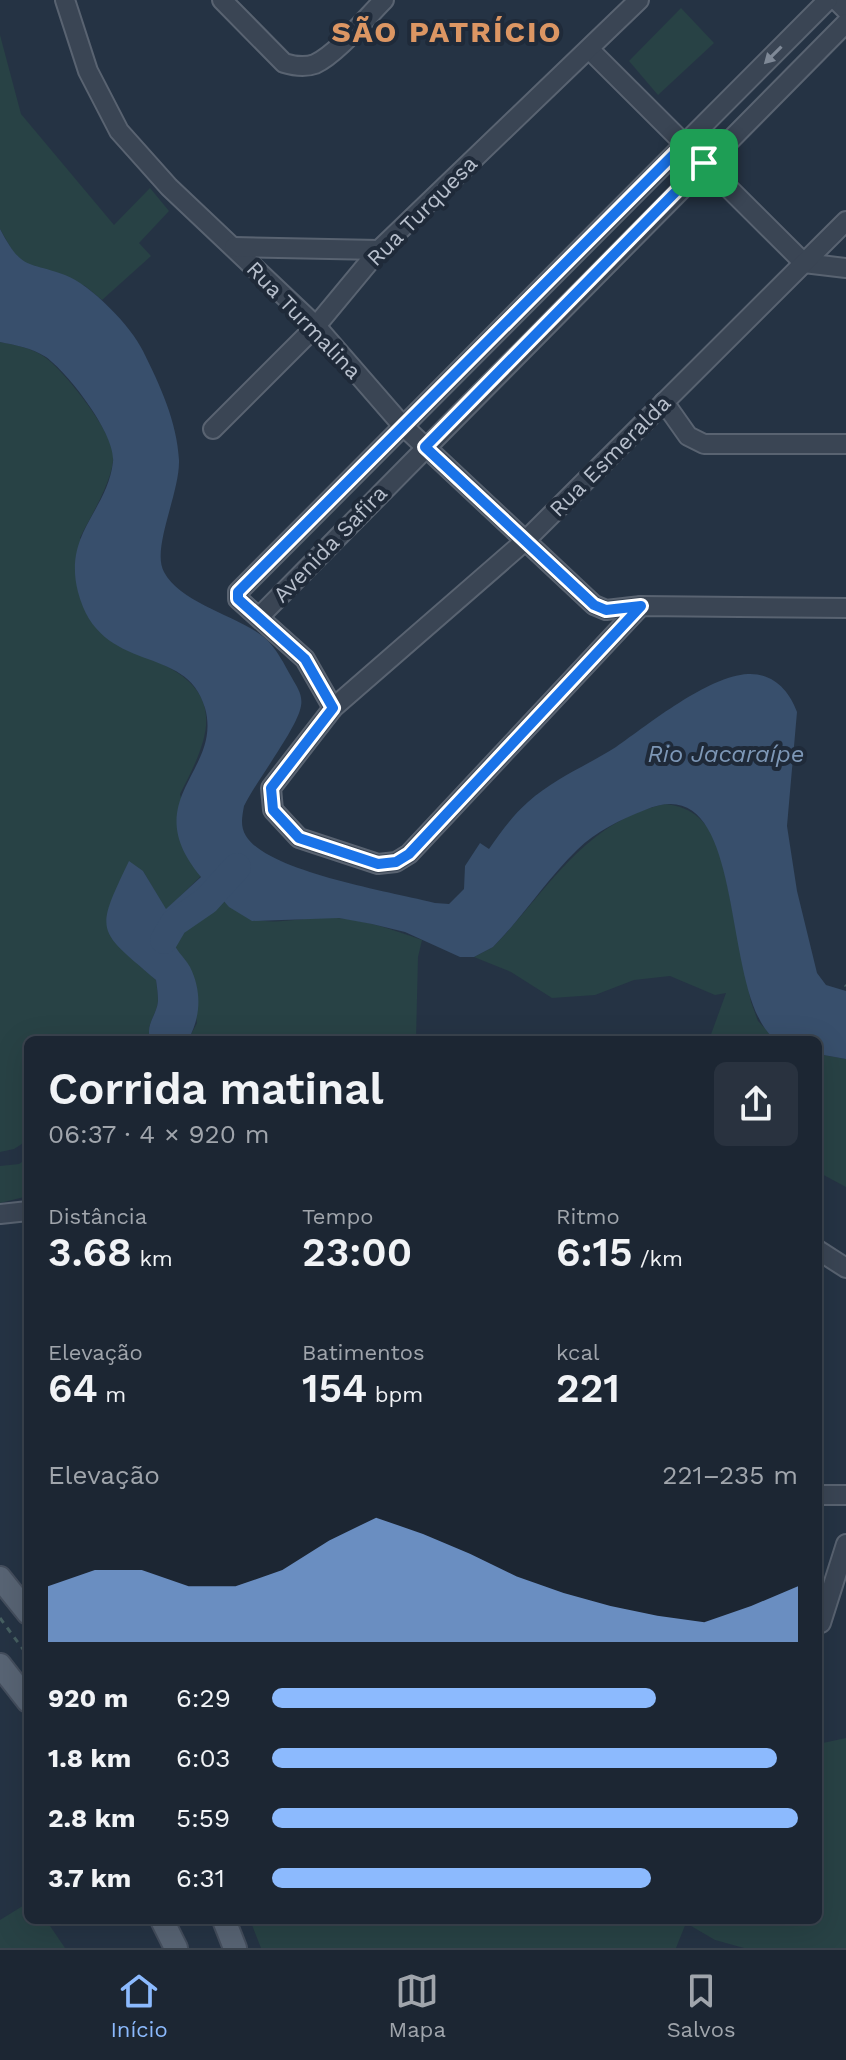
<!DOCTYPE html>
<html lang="pt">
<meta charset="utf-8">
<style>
body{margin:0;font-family:"Work Sans",sans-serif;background:#29323f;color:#f1f3f6;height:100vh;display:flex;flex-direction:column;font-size:30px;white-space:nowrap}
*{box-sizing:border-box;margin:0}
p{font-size:26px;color:#a0a5ac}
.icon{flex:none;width:44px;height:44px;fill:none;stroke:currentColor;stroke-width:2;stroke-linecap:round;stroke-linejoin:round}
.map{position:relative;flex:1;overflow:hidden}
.panel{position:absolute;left:24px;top:1036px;width:798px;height:888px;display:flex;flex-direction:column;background:#1c2633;border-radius:12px;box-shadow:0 8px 32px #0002,0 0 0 2px #3a434e}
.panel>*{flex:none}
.pin{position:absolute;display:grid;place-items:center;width:68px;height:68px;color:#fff;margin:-34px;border-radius:16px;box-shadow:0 4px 12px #0006}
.round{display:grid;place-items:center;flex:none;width:84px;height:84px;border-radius:12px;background:#29323f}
.overview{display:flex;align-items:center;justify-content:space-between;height:136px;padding:0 24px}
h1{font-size:44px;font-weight:600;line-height:60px}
.figures{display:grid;grid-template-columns:repeat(3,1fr);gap:12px;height:136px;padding:8px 24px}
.figures div{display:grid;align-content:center}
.figures b{font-size:40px;font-weight:600}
.figures small{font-size:22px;font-weight:400}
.figures p{font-size:22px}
.chart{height:224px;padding:16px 24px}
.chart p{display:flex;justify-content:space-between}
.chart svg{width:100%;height:144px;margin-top:8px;fill:#8cbafe;opacity:.7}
ul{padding:0 24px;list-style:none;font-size:26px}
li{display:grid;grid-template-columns:128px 96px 1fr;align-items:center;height:60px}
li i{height:20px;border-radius:10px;background:#8cbafe}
.tab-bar{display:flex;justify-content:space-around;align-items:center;height:112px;border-top:2px solid #3a434e;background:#1c2633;font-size:22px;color:#a0a5ac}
.tab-bar a{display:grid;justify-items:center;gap:4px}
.tab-bar .selected{color:#8cbafe}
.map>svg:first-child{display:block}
</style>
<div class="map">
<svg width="846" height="1948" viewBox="0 0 846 1948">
<rect width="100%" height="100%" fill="#253344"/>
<g fill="#284245">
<polygon points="681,8 714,43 658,95 629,61"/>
<polygon points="0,35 21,114 114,225 150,188 169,211 139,243 151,256 102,300 85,286 30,267 16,257 0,229"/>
<path d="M0,342C16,345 33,348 46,358C65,372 111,430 113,453C116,476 90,517 80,538L162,664C229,696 207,742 180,794L201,876L166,910L143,871L139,965L156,980C157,987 158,994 158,1001C157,1015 144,1026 151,1040H28V1140L14,1149L0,1152Z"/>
<path d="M665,804C695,807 707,823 720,848L751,1002L758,1021L776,1040H709L726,993L715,995L670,976L634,980L595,995L552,998L511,972L474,957L493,947C547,892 584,821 665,804Z"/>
<path d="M216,891C257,939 283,915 337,918C366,920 394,930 422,940L418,957L416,1040H188L197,1023L185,960L174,948L171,935L190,910Z"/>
<polygon points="818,1054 846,1059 846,1187 818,1172"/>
<polygon points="28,1158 28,1196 0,1203 0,1166 19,1164"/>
<polygon points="846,1738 846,1948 744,1948 715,1940 686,1923 676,1948 261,1948 250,1920 818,1920 818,1744"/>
<polygon points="26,1904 28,1920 46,1920 65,1948 0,1948 0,1920"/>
</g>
<path fill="#384f6c" d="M0,229C22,271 27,261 65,275C91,285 131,326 143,351C160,385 177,422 179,460C180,493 151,549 164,572C181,604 237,615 265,638C277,649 284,664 292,678C297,687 303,695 301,706C297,729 256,781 244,806C242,817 240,826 246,836C268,872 392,892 435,903L449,904L464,889L465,866L480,843L489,849C501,832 513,815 528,802C555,778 586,766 616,747C649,724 708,676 748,674C773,673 789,690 797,712L787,826L797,891L817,973L826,985L846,991V1059L818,1054V1040H776C717,998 752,764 645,810C620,820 596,831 577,850C546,880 523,917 493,947L474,957H460L405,932L372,924L339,918L252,921L229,907L215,891L190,910L171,935C174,950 183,955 190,967C202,991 201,1017 188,1040H151C144,1026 157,1015 158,1001C158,994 157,987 156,980C97,929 94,934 129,861L143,871L166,909L201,877C136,799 223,772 205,708C187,642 100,677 78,592C63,533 107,512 113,462C116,434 68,373 46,357C32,348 15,345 0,342Z"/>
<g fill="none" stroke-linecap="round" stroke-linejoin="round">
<polyline stroke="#384f6c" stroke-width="28" points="164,940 174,923 206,901 237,867"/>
<g stroke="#596371" stroke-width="22">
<g id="minor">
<polyline points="65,0 88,71 119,131 169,187 316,326 402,425 594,605 606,610 641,606 846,608"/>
<path d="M222,0L284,63C294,66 304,68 315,64C337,54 366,18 384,0"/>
<polyline points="836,0 846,10"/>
<polyline points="590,50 804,263"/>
<polyline points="234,247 379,250"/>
<polyline points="804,263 846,268"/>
<polyline points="664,402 688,436 704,444 846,444"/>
<polyline points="213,429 316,326 379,250 639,0"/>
<polyline points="641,606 409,854 396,862 378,864 299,838 273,810 271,788 333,708 525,541 846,221"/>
<polyline points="259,617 846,23"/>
<polyline points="333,708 305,659 238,599 238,592 828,0"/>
<polyline points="0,1214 28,1211"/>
<polyline points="818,1250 846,1268"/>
<polyline points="818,1495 846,1495"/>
<polyline points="821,1623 846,1544"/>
</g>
</g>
<g stroke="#444e5d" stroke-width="26">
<g id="major">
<polyline points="0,1578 28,1613"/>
<polyline points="0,1665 28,1701"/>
<polyline points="162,1920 176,1948"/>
<polyline points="224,1920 235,1948"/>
</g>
</g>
<g stroke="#465f61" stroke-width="3" stroke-dasharray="6 6" stroke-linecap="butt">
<polyline points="845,985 846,986"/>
<polyline points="0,1618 28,1656"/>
</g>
<use href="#minor" stroke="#3a4554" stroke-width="18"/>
<use href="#major" stroke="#586474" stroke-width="22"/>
</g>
<defs><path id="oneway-solid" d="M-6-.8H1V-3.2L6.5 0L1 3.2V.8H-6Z" transform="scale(2)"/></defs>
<use fill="#7f8997" href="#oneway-solid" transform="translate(773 55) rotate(135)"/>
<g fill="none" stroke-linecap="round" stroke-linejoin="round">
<g stroke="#fff" stroke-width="16">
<polygon id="route" points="684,144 704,163 425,447 594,605 606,610 641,606 409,854 396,862 378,864 299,838 273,810 271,788 333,708 305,659 238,599 238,592"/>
</g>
<use href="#route" stroke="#1a73e8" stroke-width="10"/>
</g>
<g text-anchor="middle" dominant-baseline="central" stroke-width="8" stroke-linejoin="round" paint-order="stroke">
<g font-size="22" fill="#b8c0cd" stroke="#1f2a39">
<text transform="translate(422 211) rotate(-45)">Rua Turquesa</text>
<text transform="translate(304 320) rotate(46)">Rua Turmalina</text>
<text transform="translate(610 456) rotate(-45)">Rua Esmeralda</text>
<text transform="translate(330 544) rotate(-46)">Avenida Safira</text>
</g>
<g font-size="24" font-style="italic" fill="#7d97b6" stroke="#1f2a39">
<text x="726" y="754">Rio Jacaraípe</text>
</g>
<g font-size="30" font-weight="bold" letter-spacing="2" fill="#dc9663" stroke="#1f2a39">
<text x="447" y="31">SÃO PATRÍCIO</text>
</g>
</g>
</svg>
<div class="pin" style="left:704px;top:163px;background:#1e9e55"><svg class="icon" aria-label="arrive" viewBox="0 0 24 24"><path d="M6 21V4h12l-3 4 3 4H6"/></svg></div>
<section class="panel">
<div class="overview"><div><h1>Corrida matinal</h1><p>06:37 · 4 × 920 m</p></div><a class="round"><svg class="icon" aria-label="share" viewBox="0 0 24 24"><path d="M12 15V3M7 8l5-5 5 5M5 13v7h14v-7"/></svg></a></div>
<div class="figures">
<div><p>Distância</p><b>3.68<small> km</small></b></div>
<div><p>Tempo</p><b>23:00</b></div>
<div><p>Ritmo</p><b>6:15<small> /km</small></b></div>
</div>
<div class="figures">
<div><p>Elevação</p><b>64<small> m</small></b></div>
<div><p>Batimentos</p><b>154<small> bpm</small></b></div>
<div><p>kcal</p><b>221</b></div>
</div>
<div class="chart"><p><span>Elevação</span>221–235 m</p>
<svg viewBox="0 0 160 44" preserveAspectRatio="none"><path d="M0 44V27L10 22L20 22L30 27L40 27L50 22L60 13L70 6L80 11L90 17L100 24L110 29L120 33L130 36L140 38L150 33L160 27V44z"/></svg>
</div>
<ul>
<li><b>920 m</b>6:29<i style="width:73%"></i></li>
<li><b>1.8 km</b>6:03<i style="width:96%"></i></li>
<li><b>2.8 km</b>5:59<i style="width:100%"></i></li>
<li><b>3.7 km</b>6:31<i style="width:72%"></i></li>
</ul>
</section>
</div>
<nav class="tab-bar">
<a class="selected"><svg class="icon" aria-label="home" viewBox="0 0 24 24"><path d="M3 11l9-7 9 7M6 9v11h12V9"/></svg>Início</a>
<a><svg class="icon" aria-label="map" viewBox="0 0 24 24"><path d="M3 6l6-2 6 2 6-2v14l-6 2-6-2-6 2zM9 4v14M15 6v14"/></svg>Mapa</a>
<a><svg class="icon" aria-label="saved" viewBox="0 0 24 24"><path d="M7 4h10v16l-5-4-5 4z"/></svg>Salvos</a>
</nav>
